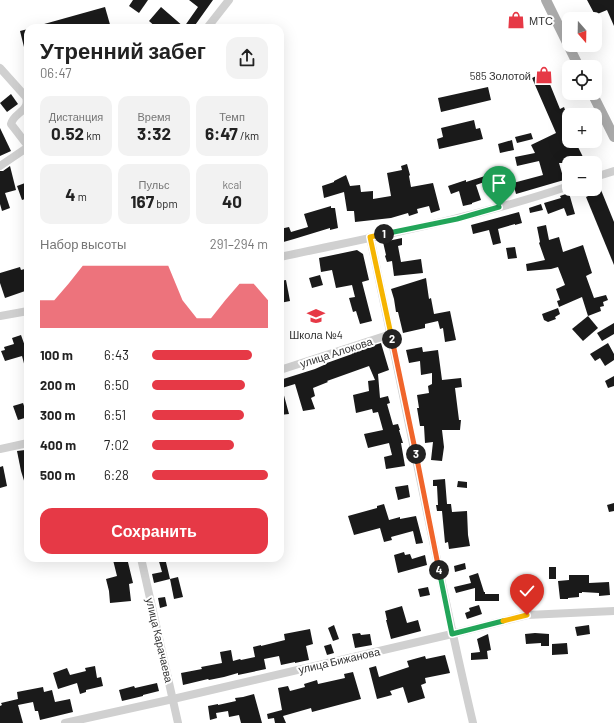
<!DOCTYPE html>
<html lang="ru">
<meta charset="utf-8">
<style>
body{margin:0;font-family:Barlow,sans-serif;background:#f2f2f2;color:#222;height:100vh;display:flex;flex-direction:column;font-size:15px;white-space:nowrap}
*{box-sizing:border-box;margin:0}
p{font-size:13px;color:#767676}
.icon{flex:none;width:22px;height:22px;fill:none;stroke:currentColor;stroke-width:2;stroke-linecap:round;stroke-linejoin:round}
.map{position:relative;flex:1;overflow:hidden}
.sheet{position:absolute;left:24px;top:24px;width:260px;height:538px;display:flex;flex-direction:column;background:#fff;border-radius:12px;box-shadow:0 4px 16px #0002}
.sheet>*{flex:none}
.needle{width:26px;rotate:160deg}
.fabs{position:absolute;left:562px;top:12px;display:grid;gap:8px}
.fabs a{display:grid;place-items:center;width:40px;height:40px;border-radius:8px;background:#fff;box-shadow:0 4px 16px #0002;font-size:20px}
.pin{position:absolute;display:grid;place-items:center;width:34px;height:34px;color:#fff;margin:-41px -17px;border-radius:50% 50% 50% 0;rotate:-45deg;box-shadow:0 0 4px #0007}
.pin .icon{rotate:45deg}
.km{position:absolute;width:20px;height:20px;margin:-10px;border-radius:50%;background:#222;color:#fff;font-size:11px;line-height:20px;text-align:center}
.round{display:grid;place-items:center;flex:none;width:42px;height:42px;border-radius:12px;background:#f2f2f2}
.headline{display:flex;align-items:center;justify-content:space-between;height:68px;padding:0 16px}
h1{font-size:22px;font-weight:700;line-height:30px}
.stats{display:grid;grid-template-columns:repeat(3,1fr);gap:6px;height:68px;padding:4px 16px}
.stats div{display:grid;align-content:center;border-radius:10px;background:#f2f2f2;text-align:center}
.stats b{font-size:17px;font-weight:700}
.stats small{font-size:11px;font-weight:400}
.stats p{font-size:11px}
.chart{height:112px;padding:8px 16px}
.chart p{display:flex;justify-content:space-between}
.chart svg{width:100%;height:72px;margin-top:4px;fill:#e63946;opacity:.7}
.action{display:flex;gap:8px;margin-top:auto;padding:8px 16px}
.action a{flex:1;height:46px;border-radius:12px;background:#e63946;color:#fff;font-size:16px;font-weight:700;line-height:46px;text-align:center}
ul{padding:0 16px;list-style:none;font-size:13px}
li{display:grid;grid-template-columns:64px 48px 1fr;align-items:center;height:30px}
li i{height:10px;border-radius:5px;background:#e63946}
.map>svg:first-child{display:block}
</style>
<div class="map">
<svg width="614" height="723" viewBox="0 0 614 723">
<rect width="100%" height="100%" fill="#fff"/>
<g fill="#1a1a1a">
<polygon points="133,0 148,0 139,13 129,6"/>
<polygon points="189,0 213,0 193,28 157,28 149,21 161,7 184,27 198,7"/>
<polygon points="587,0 614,0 614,26 607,10 595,15"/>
<polygon points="105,7 111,28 37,28 37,26"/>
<polygon points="28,29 28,54 26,55 20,31"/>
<polygon points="545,72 560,109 564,107 567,116 565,117 569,127 569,141 575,141 585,161 580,163 559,163 564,180 516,194 513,183 543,175 539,161 517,166 515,157 535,153 531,145 556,133 532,78"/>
<polygon points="488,87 491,100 441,112 438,98"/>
<polygon points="11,94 18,104 7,112 0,103"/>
<polygon points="474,120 476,129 480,128 483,139 439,149 437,139 443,137 441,128"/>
<polygon points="0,128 11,151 0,156"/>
<polygon points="531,133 533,139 517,143 515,137"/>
<polygon points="512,140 514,150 500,153 498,144"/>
<polygon points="407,164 410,175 409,176 411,187 433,183 440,210 431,213 429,206 417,209 418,213 409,216 408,213 391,218 355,222 354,211 347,211 344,192 324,198 322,186 334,182 334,181 346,175 350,186 360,185 361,192 373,191 373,199 391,196 387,173 402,170 401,166"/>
<polygon points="10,166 16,190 5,193 10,208 2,211 0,204 0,171 3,171"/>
<polygon points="485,176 487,181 476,185 481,200 472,203 472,204 463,206 459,191 451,194 448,186 466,180 466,182"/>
<polygon points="25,183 26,186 28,185 28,198 22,200 17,186"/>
<polygon points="601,190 614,222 614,265 586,197"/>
<polygon points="569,193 575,214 567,216 564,208 548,214 544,203 561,198 560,196"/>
<polygon points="541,204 543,210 530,213 529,208"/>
<polygon points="331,206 331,208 335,208 338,228 330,230 330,228 294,239 280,243 280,229 289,227 291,232 308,227 304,214"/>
<polygon points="519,212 522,223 515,225 515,224 498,229 501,243 493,245 489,230 473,234 471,225"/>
<polygon points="546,225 549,240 559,237 563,252 583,245 592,273 586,276 594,298 606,295 608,300 603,302 604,306 600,307 601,311 588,316 582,297 559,307 557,301 560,300 556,289 565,285 558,267 551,269 527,271 526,264 545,260 539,243 540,242 537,227"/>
<polygon points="402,238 402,245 398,246 401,262 421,259 423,273 394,276 392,261 387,262 385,256 386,255 383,242"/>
<polygon points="515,247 517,258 508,259 506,248"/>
<polygon points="357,250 363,254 369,280 362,282 372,321 360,324 356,311 353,312 349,298 355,297 352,285 336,288 332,270 321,272 319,258"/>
<polygon points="20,267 21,270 28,268 28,290 5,298 0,283 0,273"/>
<polygon points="320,275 323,285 312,288 309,278"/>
<polygon points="426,278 429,299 431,298 434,314 450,311 456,340 445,342 443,328 440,329 438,321 425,324 425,328 403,333 398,312 396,312 394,299 391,289"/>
<polygon points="286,280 290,301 280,303 280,281"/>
<polygon points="558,308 560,314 555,317 556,319 548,322 544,320 542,314"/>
<polygon points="588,316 598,328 583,341 572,329"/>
<polygon points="614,323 614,334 602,341 597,333"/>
<polygon points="21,335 26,349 27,349 28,353 28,371 26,371 22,356 5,361 1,351 5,350 4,347 14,344 12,338"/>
<polygon points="381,343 389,370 378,374 380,398 388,396 390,403 387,404 393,425 398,424 400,430 399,430 403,443 401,443 405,466 386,469 384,457 392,455 389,443 368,448 364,434 383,430 378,412 373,413 372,409 356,413 353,395 369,391 368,381 375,380 369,366 327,381 328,382 313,388 315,396 311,398 315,409 303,411 295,384 282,388 289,414 280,415 280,380 315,369 324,365 324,364 352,354 352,352"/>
<polygon points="608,343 614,354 614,360 605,366 600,358 595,361 590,354"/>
<polygon points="422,347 423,352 438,350 442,380 461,378 462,387 455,388 459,420 461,420 460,430 442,430 444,447 442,461 431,460 433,442 425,443 424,426 420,426 417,408 419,408 417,395 429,393 428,386 432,384 432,373 421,375 420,361 409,363 406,350"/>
<polygon points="614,376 614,386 608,388 605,381"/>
<polygon points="23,403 28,417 18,420 13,406"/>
<polygon points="25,450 28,465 28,489 27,490 21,471 17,451"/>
<polygon points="3,466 7,486 0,488 0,467"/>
<polygon points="445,479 447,504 451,504 452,512 467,511 468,535 470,546 449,549 448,542 445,543 442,511 437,511 436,505 438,505 437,486 433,486 433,480"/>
<polygon points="458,481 467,482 467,488 457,487"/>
<polygon points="408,485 410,497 398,500 395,487"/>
<polygon points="614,503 614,511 609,512 607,505"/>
<polygon points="384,504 389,520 400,517 400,519 416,516 423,543 416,544 413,531 391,537 392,540 384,542 380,528 354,535 348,516 377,508 377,506"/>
<polygon points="404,552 405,555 410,554 412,559 425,555 427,565 398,573 394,555"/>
<polygon points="121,558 127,558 133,583 129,584 131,601 110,603 109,591 106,579 117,576 113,560"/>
<polygon points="158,558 165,558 170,579 154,583 152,574 162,572"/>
<polygon points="465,563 466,569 455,572 454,566"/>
<rect x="549" y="567" width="7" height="12"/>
<polygon points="478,573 484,592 485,592 485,594 499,594 499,601 475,601 475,588 456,593 454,587 471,583 469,576"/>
<polygon points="569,575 589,575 589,583 609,582 610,595 599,596 599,593 582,592 582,593 579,593 579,597 568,598 568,599 560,599 558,581 569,580"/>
<polygon points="178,577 183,597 174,599 170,579"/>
<polygon points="522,577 529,577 531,599 524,600"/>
<polygon points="428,587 430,595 420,597 418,589"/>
<polygon points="165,597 167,606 160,608 158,598"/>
<polygon points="479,605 482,614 467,619 465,613 470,611 469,608"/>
<polygon points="402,606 407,623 418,620 421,631 391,639 386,620 387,620 385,611"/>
<polygon points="334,625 339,639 333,641 328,628"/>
<polygon points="589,625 590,634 577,636 575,627"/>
<polygon points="310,629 313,644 306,646 309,660 295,663 295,662 281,665 279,656 264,659 266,669 238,675 238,673 224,677 209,680 208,679 183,685 181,673 202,669 201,667 222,663 220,652 231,650 233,661 240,659 241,660 255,657 253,647 261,645 261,646 285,640 284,634"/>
<polygon points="360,633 361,635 370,634 372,645 355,648 352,634"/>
<polygon points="535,633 549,634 549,646 541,646 541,643 526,644 525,634"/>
<polygon points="488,634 491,650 487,651 488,659 471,660 471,653 480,652 477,639"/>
<polygon points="567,643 568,654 552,655 552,644"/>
<polygon points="331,644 334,653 327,655 324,646"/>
<polygon points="445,655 450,673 425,678 426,683 421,685 425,698 408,703 403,687 390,691 392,695 377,699 369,668 376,666 379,677 409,667 407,661 414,659 425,656 426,659"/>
<polygon points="95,666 97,678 101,677 103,686 86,690 86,692 80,694 77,683 58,689 53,673 67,668 70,675 86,671 85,668"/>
<polygon points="353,672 361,699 312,712 311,708 283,716 286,723 275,723 274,718 268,719 267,714 282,710 278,688 288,686 290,691 305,687 304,684 317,680 318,684 345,678 344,674"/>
<polygon points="157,683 159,691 143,695 143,696 122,701 119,690 134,686 135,688"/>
<polygon points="43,687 44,692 52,690 55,702 70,699 73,712 40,720 38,711 35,711 33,702 18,705 23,723 0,723 0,706 2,705 1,703 18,699 17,692"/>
<polygon points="254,694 262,723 241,723 239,715 229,717 228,711 216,713 217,718 210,720 208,706 218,704 218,705 236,701 235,698 243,697"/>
</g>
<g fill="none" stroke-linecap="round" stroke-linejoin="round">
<g stroke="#d0d0d0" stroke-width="8">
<polyline points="207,28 229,0"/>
<path d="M0,68L26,97C30,112 14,112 11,124L28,146"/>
<polyline points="0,166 28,147"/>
<polyline points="595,177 614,171"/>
<path d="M370,237C405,399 435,562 473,723"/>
<path d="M280,257C377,236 475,218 569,186"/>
<polyline points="0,316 28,311"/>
<polyline points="280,370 391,334"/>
<polyline points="0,449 28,443"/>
<polyline points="141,558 178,723"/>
<polyline points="65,723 173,699 452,634 527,615 614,611"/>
</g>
<g stroke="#ababab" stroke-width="10">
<polyline points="546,0 579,67"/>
<polyline points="592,93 614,137"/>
</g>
</g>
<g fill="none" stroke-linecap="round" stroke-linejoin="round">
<g stroke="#fff" stroke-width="8">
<polyline id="split-1" points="384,234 457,219 499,207"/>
</g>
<g stroke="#fff" stroke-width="8">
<polyline id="split-2" points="384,234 370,237 392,339"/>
</g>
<g stroke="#fff" stroke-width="8">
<polyline id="split-3" points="392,339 416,454"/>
</g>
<g stroke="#fff" stroke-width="8">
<polyline id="split-4" points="416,454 439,570"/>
</g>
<g stroke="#fff" stroke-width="8">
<polyline id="split-5" points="439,570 452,634 503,621"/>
</g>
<g stroke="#fff" stroke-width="8">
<polyline id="split-6" points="503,621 527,615"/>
</g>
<use href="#split-1" stroke="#22a559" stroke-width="5"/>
<use href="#split-2" stroke="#f5b400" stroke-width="5"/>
<use href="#split-3" stroke="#f0652b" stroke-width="5"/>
<use href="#split-4" stroke="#f0652b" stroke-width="5"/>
<use href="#split-5" stroke="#22a559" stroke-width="5"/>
<use href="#split-6" stroke="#f5b400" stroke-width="5"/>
</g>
<defs>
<g id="shop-bare" transform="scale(1.38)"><path d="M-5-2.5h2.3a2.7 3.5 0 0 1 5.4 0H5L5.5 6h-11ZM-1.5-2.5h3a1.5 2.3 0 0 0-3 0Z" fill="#e63946" stroke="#fff" stroke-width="2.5" paint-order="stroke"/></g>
<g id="school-bare" transform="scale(1.38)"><path d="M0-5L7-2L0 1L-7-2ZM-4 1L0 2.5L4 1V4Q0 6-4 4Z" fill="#e63946" stroke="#fff" stroke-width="2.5" paint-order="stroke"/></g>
</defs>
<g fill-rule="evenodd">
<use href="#shop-bare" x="516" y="20"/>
<use href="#shop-bare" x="544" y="75"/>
<use href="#school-bare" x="316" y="316"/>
</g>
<g text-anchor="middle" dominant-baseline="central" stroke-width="4" stroke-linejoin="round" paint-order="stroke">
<g font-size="11" fill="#333" stroke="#fff" text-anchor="start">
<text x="529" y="20">МТС</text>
<text x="531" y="75" text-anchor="end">585 Золотой</text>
<text x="316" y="334" text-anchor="middle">Школа №4</text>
</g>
<g font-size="11" fill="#333" stroke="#fff">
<text transform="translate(336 352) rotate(-18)">улица Алокова</text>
<text transform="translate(160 640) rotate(77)">улица Карачаева</text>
<text transform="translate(339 660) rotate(-13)">улица Бижанова</text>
</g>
</g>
</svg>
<div class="fabs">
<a><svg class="needle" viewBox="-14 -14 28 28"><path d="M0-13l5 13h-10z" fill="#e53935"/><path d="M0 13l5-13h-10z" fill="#767676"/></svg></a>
<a><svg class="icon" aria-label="locate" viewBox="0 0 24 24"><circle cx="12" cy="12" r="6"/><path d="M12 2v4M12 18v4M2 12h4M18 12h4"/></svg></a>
<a>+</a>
<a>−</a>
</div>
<div class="pin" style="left:499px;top:207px;background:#1e9e55"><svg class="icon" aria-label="arrive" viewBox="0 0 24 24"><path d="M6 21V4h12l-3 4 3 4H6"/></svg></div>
<div class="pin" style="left:527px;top:615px;background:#d93025"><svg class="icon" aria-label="check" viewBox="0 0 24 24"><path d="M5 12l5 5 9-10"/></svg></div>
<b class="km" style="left:384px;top:234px">1</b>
<b class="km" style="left:392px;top:339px">2</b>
<b class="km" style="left:416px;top:454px">3</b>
<b class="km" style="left:439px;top:570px">4</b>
<section class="sheet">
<div class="headline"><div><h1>Утренний забег</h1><p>06:47</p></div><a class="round"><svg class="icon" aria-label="share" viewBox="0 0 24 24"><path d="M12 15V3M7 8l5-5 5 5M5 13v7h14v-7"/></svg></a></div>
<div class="stats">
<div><p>Дистанция</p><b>0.52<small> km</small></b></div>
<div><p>Время</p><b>3:32</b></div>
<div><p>Темп</p><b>6:47<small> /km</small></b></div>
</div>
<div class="stats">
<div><b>4<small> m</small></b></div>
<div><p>Пульс</p><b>167<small> bpm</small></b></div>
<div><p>kcal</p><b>40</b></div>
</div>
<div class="chart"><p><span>Набор высоты</span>291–294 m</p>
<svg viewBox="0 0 160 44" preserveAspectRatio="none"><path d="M0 44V27L10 27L20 17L30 6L40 6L50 6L60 6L70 6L80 6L90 6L100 27L110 38L120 38L130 27L140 17L150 17L160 27V44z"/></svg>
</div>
<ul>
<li><b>100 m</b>6:43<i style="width:86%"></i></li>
<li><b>200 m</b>6:50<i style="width:80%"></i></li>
<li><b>300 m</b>6:51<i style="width:79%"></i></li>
<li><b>400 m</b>7:02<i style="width:71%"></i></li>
<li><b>500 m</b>6:28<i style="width:100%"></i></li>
</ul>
<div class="action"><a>Сохранить</a></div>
</section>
</div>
